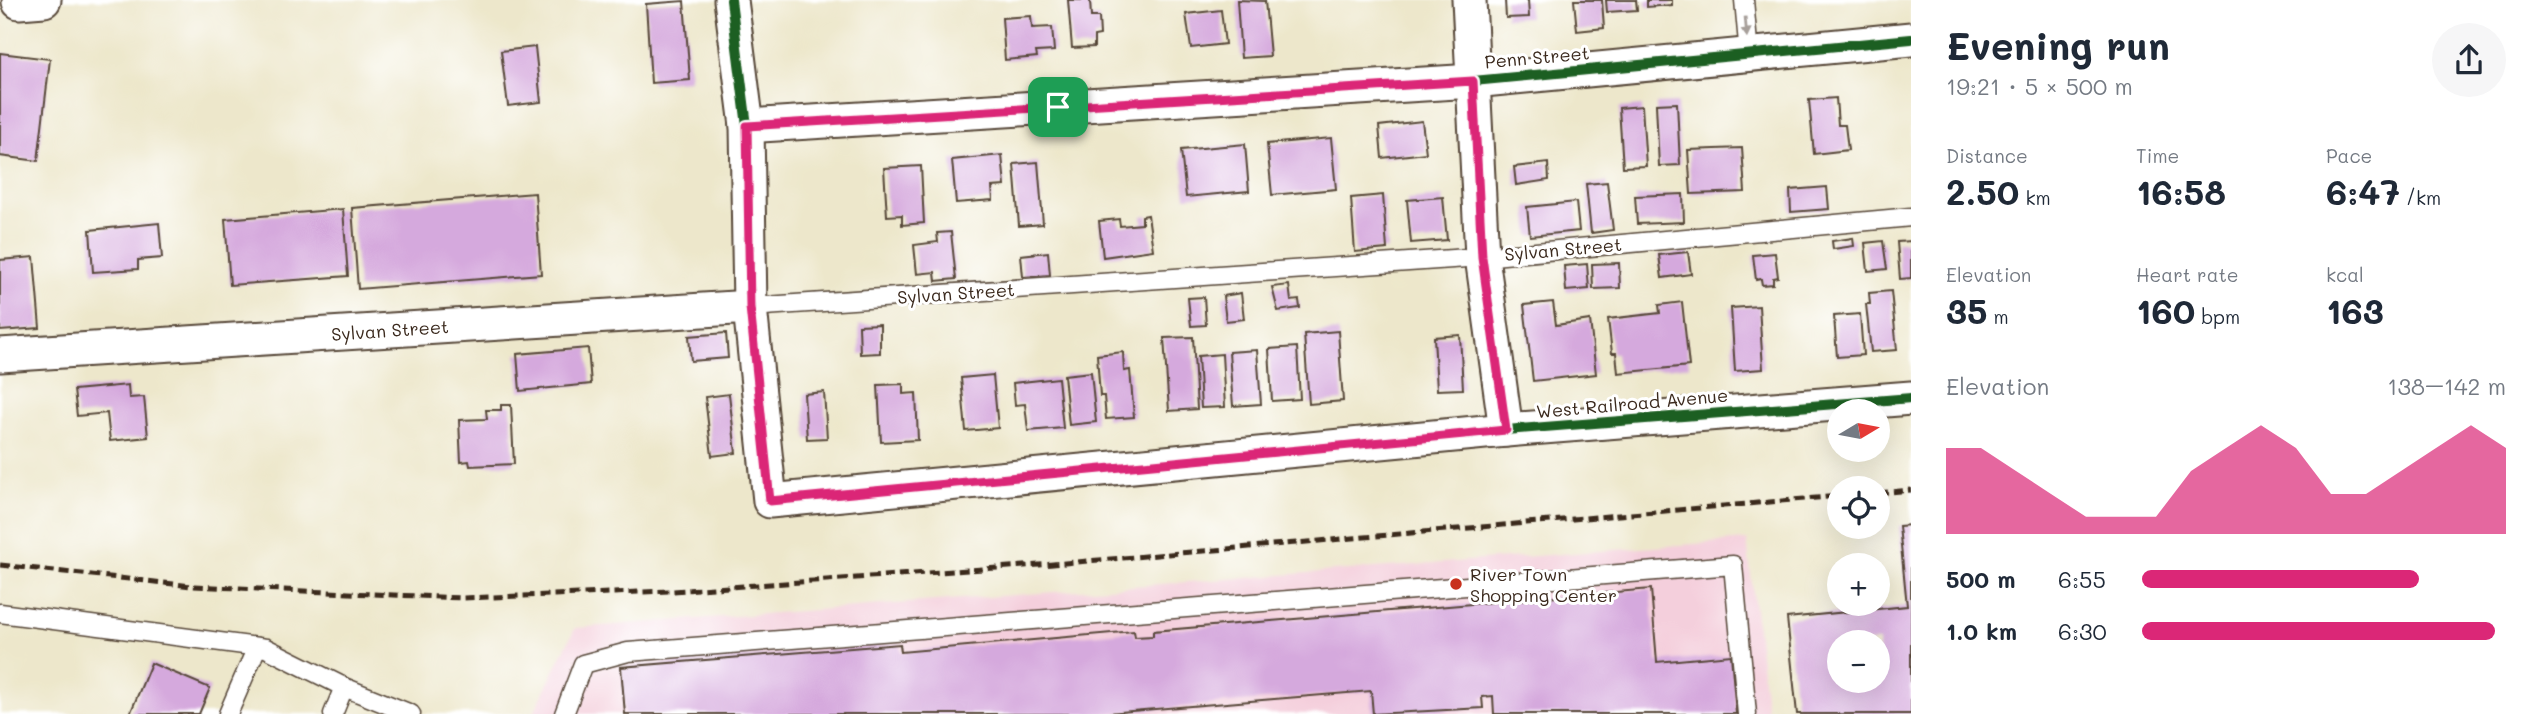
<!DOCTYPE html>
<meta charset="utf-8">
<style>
body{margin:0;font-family:Mali,sans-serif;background:#f6f6f7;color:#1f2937;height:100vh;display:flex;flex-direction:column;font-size:26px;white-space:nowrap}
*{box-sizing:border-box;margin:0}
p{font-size:23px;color:#747a83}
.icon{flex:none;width:38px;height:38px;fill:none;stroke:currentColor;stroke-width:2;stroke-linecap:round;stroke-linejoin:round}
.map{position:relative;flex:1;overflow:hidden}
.side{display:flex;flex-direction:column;background:#fff;width:630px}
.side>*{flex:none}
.needle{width:46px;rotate:80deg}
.buttons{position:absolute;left:1827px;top:399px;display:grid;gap:14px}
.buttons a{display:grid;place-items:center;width:63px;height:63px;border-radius:50%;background:#fff;box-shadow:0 7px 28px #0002;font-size:35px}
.pin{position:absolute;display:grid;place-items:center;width:60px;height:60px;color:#fff;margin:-30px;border-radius:14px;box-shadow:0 4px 10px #0006}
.round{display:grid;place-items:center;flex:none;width:74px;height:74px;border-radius:37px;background:#f6f6f7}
.summary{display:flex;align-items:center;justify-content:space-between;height:119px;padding:0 35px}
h1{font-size:38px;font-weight:800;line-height:52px}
.metrics{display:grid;grid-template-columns:repeat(3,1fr);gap:10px;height:119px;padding:7px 35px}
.metrics div{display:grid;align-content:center}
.metrics b{font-size:35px;font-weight:800}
.metrics small{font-size:19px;font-weight:400}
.metrics p{font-size:19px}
.chart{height:196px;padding:14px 35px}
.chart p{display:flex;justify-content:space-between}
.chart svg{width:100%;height:126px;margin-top:7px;fill:#db2777;opacity:.7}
ul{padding:0 35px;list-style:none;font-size:23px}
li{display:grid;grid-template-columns:112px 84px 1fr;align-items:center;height:52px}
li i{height:18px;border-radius:9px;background:#db2777}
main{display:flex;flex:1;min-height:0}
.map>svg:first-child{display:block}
</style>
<main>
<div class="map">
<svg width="1911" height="714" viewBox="0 0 1911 714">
<rect width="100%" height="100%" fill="#fff"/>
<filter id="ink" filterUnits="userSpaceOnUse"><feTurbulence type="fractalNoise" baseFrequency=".0143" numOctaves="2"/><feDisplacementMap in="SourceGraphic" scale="14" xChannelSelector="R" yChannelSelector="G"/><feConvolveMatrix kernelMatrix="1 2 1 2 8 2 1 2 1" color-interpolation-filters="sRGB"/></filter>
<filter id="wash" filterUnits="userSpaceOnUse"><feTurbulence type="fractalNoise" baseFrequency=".00686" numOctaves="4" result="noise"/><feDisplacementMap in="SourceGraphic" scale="28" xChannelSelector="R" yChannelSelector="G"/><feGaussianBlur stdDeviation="1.57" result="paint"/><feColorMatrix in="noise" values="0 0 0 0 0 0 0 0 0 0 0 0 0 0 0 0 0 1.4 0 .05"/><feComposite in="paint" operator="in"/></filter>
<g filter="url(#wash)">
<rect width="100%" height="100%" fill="#ede7cb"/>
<polygon fill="#f4cfdc" points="1747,540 1767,714 533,714 575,628"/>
<g id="blocks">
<g fill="#d5a9dd" fill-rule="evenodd">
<polygon points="1068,0 1090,0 1091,17 1099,17 1100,35 1094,36 1094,47 1072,48"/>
<polygon points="1237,0 1265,1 1270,56 1241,58"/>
<polygon points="1505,0 1528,0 1529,17 1506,18"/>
<polygon points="1574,0 1602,0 1604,28 1577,31"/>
<polygon points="1606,0 1636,0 1637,10 1607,12"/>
<polygon points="1647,0 1672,0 1672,5 1647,7"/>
<polygon points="684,1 690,80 651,83 646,4"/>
<polygon points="1221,10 1225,44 1191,48 1186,14"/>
<polygon points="1031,16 1032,28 1052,27 1054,51 1036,52 1037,57 1005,60 1002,18"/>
<polygon points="535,47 541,102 508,106 501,51"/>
<polygon points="0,53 50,59 38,161 0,156"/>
<polygon points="1836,98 1838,125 1845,125 1848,150 1814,154 1809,100"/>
<polygon points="1677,103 1680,165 1659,166 1656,104"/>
<polygon points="1642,106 1646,166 1623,167 1619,108"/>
<polygon points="1422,121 1426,153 1382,158 1379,126"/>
<polygon points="1331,138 1336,189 1272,195 1267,144"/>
<polygon points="1245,144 1249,191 1186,197 1181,150"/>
<polygon points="1742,148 1745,192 1691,194 1688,150"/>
<polygon points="1002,155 1005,186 992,187 993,200 956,203 952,160"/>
<polygon points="1038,162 1043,224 1019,226 1014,164"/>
<polygon points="1548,163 1549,180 1516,185 1514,167"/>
<polygon points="921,166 924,223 902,225 902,215 887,216 884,168"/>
<polygon points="1607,182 1613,230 1591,233 1586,184"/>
<polygon points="1827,187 1829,209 1791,212 1790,190"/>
<polygon points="535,193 541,274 358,289 352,208"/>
<polygon points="1683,194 1684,222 1637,224 1635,196"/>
<polygon points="1383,195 1387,249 1355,252 1351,198"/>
<polygon points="1443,197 1447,240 1411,243 1407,200"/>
<polygon points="1576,202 1579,231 1530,236 1527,207"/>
<polygon points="343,209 348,276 230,285 225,219"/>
<polygon points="1148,215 1153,250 1103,257 1099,221 1119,219 1120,226 1142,224 1142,216"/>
<polygon points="159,223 162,258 138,260 138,269 93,272 90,230"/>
<polygon points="951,232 956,279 936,281 935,272 917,274 914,245 938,242 937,233"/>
<polygon points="1853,238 1854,246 1833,249 1832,241"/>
<polygon points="1883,241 1887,269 1868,271 1865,243"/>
<polygon points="1911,241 1911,278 1900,279 1897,242"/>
<polygon points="1048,252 1050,275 1023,277 1021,255"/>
<polygon points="1688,252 1691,274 1662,278 1659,255"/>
<polygon points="1775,253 1778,277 1773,278 1773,284 1762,285 1761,279 1756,280 1753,255"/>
<polygon points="34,257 40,328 0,331 0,260"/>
<polygon points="1619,263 1620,288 1593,289 1592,264"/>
<polygon points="1587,264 1589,289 1566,291 1564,266"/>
<polygon points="1289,285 1291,301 1299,300 1300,308 1278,311 1272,287"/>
<polygon points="1891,291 1897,350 1871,352 1866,304 1870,304 1869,293"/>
<polygon points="1241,293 1244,319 1226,321 1223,296"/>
<polygon points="1204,297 1206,325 1191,326 1188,298"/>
<polygon points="1553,302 1556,325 1590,320 1596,374 1533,381 1524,305"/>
<polygon points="1682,302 1689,366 1618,373 1616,353 1612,353 1608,319 1660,313 1659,305"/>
<polygon points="1759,306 1763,369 1735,371 1731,308"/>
<polygon points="1860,314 1863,355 1837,357 1834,316"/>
<polygon points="880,324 880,353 860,354 859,325"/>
<polygon points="1338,331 1343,401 1309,404 1304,334"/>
<polygon points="726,333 728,358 691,361 689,336"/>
<polygon points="1460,335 1463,389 1437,390 1434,337"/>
<polygon points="1193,337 1197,409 1169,411 1164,338"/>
<polygon points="1297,347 1300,399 1272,401 1269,349"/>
<polygon points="588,348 591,384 520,391 517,354"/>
<polygon points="1257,350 1261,404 1233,406 1229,352"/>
<polygon points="1123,352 1124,371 1130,370 1134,417 1106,419 1104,396 1100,396 1097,355"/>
<polygon points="1222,354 1225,407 1201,408 1198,356"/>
<polygon points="1091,372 1096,422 1069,425 1064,375"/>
<polygon points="993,375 998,428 966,431 961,378"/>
<polygon points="1058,378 1063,428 1028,431 1025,404 1015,405 1013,383"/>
<polygon points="903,384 903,394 916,393 918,440 881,442 878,385"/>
<polygon points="128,385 129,398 144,397 148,437 110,441 107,413 77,416 74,390"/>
<polygon points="824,392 827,438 807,439 804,394"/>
<polygon points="729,394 736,453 712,456 705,397"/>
<polygon points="501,405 511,405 514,464 470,466 469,461 461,462 459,420 487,419 486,410 501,410"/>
<path d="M1911,525V714H1797L1787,618L1907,606L1899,526ZM1839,642H1878V681H1839Z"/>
<polygon points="1651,589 1657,662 1731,655 1736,714 1494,714 1493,696 1482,697 1483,708 1373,714 1371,691 1096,714 625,714 621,667 900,644 901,652 1134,631 1135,637 1153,636 1153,631"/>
<polygon points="151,663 210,688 199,714 130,714"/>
</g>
</g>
</g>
<g filter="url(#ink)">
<use href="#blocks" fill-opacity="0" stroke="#564638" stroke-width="2"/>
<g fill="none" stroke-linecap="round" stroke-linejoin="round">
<g stroke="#564638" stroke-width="21">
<g id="service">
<polyline points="1744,0 1749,55"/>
<polyline points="750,307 1482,257 1911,217"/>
<polyline points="0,613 266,648 344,687 411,714"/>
<polyline points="228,714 257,647"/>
<polyline points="333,714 344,687"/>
<polyline points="564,714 583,664 628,652 1733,565 1747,714"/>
</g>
</g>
<g stroke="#564638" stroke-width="37">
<g id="minor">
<polyline points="731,0 747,126 750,307 770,501 1506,430 1911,398"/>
<polyline points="1469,0 1482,257 1506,430"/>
<polyline points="19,2 44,0"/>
<polyline points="747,126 1473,81 1911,39"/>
<polyline points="0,355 750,307"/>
</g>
</g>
<use href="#service" stroke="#fff" stroke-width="18"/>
<use href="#minor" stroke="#fff" stroke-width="33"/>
<g stroke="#3b2a1e" stroke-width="5" stroke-dasharray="10 5" stroke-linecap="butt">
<polyline points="1878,493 1911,490"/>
<polyline points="0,565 192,586 462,598 672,591 1053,564 1839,496"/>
</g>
<g stroke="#fff" stroke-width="15">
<g id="cycleway">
<polyline points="731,0 747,126 750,307 770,501 1506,430 1911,398"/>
<polyline points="747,126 1473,81 1911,39"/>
</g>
</g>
<use href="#cycleway" stroke="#1b5e20" stroke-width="10"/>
</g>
<defs><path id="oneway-solid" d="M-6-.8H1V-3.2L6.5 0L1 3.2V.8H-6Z" transform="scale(1.75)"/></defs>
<use fill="#a79f9a" href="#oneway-solid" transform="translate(1746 27) rotate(85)"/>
</g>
<g fill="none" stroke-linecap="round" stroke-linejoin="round" filter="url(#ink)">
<g stroke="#fff" stroke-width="14">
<polygon id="route" points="1473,81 1482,257 1506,430 770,501 750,307 747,126"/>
</g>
<use href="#route" stroke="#db2777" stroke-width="9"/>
</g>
<circle fill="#c8321e" stroke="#fff" stroke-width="2.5" cx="1456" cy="584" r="7"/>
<g text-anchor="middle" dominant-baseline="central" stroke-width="6" stroke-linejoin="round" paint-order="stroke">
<g font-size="18" fill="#3b2a1e" stroke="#fff">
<text transform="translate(1537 57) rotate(-5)">Penn Street</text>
<text transform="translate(1563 249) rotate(-5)">Sylvan Street</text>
<text transform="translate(956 293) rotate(-4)">Sylvan Street</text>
<text transform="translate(390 330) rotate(-4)">Sylvan Street</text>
<text transform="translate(1632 403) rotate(-5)">West Railroad Avenue</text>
</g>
<g font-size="18" fill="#3b2a1e" stroke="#fff" text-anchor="start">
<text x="1470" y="574">River Town<tspan x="1470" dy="21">Shopping Center</tspan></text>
</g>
</g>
</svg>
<div class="buttons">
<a><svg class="needle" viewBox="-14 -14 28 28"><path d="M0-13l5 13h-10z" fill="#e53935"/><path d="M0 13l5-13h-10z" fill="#747a83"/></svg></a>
<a><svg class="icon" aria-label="locate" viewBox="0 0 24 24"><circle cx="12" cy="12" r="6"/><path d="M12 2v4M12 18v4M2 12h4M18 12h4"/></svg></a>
<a>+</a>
<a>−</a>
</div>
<div class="pin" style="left:1058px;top:107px;background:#1e9e55"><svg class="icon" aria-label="arrive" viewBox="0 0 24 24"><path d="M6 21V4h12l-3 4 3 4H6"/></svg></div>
</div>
<section class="side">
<div class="summary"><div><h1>Evening run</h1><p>19:21 · 5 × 500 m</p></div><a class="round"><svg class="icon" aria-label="share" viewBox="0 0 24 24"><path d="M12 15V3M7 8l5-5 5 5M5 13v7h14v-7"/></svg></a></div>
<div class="metrics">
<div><p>Distance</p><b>2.50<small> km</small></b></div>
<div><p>Time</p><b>16:58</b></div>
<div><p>Pace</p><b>6:47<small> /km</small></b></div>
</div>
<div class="metrics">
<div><p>Elevation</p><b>35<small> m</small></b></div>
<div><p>Heart rate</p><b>160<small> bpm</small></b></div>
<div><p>kcal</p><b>163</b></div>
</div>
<div class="chart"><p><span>Elevation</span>138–142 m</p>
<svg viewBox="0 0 160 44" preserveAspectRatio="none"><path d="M0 44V14L10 14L20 22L30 30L40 38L50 38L60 38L70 22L80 14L90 6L100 14L110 30L120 30L130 22L140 14L150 6L160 14V44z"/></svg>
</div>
<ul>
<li><b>500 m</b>6:55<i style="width:76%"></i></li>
<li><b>1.0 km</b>6:30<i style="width:97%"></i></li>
</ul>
</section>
</main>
